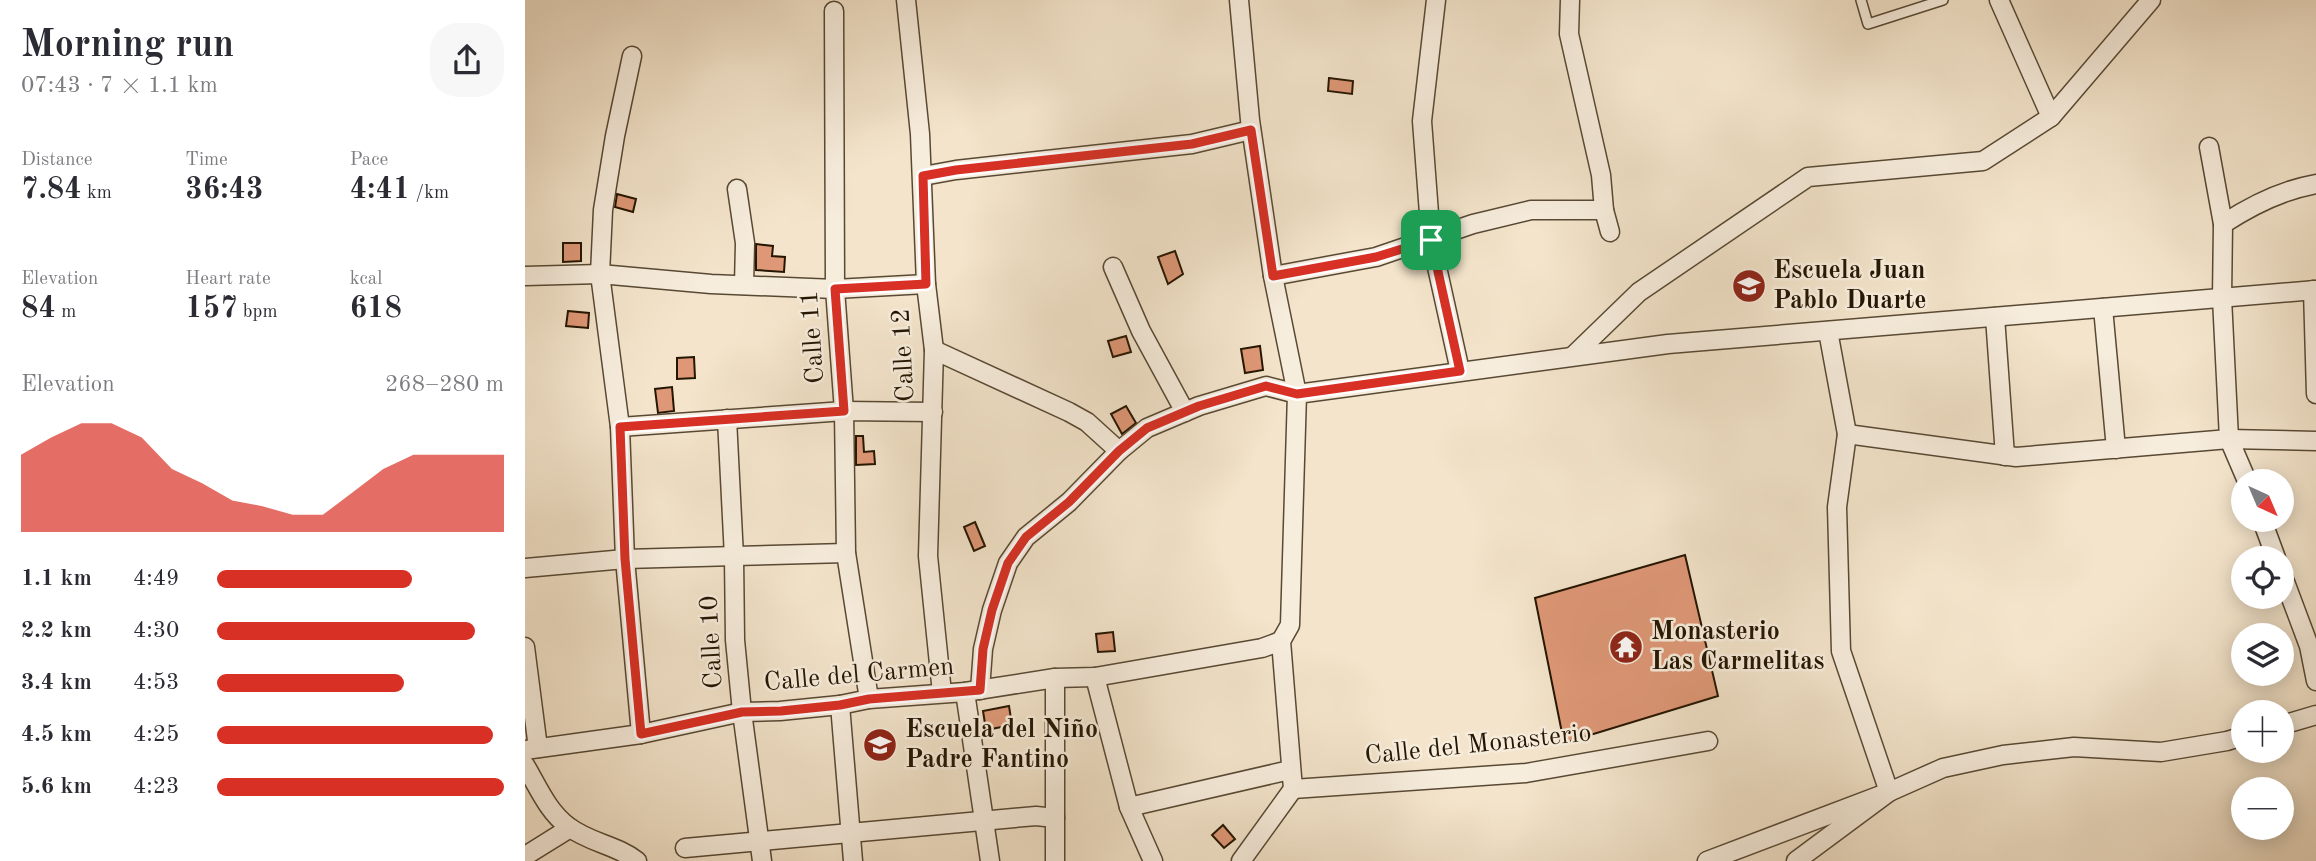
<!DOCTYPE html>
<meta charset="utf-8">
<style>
body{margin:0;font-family:"Old Standard TT",serif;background:#f7f7f7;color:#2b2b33;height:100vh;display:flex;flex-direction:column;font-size:26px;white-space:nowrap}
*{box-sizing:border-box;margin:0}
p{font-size:23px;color:#7c7c81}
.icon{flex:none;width:38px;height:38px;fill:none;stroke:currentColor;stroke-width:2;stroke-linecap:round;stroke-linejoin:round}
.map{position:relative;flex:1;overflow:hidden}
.drawer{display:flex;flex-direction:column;background:#fff;width:525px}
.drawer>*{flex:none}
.needle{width:46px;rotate:136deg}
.controls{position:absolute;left:1706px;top:469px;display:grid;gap:14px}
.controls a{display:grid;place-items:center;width:63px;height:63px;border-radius:50%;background:#fff;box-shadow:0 4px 18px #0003;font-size:35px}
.pin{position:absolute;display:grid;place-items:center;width:60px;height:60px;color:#fff;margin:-30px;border-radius:14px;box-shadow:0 4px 10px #0006}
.round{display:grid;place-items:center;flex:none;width:74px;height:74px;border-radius:28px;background:#f7f7f7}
.head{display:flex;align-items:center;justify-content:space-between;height:119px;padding:0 21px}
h1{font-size:38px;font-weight:600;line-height:52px}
.metrics{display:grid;grid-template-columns:repeat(3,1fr);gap:10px;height:119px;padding:7px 21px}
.metrics div{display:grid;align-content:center}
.metrics b{font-size:30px;font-weight:600}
.metrics small{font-size:19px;font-weight:400}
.metrics p{font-size:19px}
.chart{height:196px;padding:14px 21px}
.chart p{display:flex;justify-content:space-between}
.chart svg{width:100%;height:126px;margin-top:7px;fill:#d93025;opacity:.7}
ul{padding:0 21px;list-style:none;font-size:23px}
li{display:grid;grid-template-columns:112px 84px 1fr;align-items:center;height:52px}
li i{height:18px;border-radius:9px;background:#d93025}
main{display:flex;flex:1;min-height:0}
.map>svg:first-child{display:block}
</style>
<main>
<section class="drawer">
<div class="head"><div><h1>Morning run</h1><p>07:43 · 7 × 1.1 km</p></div><a class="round"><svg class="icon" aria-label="share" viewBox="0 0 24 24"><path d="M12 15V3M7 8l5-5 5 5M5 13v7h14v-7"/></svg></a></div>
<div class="metrics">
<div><p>Distance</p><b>7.84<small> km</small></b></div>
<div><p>Time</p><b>36:43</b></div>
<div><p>Pace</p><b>4:41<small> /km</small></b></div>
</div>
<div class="metrics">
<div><p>Elevation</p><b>84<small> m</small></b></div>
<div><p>Heart rate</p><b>157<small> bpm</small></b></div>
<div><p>kcal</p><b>618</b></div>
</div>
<div class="chart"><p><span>Elevation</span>268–280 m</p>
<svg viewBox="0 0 160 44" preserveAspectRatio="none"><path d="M0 44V17L10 11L20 6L30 6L40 11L50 22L60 27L70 33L80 35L90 38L100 38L110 30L120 22L130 17L140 17L150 17L160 17V44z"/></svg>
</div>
<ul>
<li><b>1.1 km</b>4:49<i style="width:68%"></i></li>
<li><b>2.2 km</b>4:30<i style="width:90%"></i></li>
<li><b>3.4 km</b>4:53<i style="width:65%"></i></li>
<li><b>4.5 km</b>4:25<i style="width:96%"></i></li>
<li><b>5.6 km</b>4:23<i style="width:100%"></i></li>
</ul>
</section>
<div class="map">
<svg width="1791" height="861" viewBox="0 0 1791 861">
<rect width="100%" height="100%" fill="#f3e4cb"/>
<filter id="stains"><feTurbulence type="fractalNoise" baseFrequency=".00286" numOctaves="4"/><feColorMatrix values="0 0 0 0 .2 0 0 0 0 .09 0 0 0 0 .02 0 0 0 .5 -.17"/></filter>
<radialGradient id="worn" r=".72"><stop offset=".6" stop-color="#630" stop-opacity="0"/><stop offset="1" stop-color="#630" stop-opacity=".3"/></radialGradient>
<g fill="#df9877" stroke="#241501" stroke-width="2">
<polygon points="804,78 828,81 827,94 803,91"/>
<polygon points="92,194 111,199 108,212 90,207"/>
<polygon points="38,243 56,243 56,261 38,262"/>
<polygon points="231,244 248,246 247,256 260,257 259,272 231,270"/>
<polygon points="650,251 658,274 643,284 633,257"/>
<polygon points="43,311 64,313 63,328 41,326"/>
<polygon points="601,336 606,352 588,357 583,341"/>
<polygon points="735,346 738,370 720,373 716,349"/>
<polygon points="169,357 170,378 152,379 152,358"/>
<polygon points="147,387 149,411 133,413 130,389"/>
<polygon points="601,406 611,423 597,434 586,414"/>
<polygon points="331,436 338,436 339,452 349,451 350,464 331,465"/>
<polygon points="450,522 460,546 449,551 439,527"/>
<polygon points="1160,555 1193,696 1039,743 1010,598"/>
<polygon points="588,632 590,651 573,652 571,634"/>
<polygon points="484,706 487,725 461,730 458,711"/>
<polygon points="698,825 710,839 699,848 687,835"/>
</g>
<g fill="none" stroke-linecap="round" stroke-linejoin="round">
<g stroke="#584934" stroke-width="12">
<polyline id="service" points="1336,0 1343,24 1418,0"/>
</g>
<g stroke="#584934" stroke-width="21">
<g id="minor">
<polyline points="381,0 395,134 401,284 409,350 403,556 417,693"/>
<polyline points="911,0 897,121 906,240 935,371"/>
<polyline points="1474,0 1526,117"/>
<polyline points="309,11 310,289 319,411 321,553 344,699"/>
<polyline points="107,56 90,136 78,210 75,274 95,427 100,559 116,734"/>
<polyline points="1684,147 1698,224 1697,298 1704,439 1722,481"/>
<polyline points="398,176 431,170 667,144 726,130"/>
<polyline points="212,189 220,243 219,285"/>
<polyline points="1079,210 1085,232"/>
<path d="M1698,224C1727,205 1757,190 1791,184"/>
<polyline points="588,267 616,331 660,412"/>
<polyline points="0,276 75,274 186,284 310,289 401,284"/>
<polyline points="748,276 851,257 948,224 1006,210 1079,210 1076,175 1044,34 1045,0"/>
<polyline points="1788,290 1791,394"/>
<polyline points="1578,308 1591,449"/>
<polyline points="1470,317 1480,456"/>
<polyline points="409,350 544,412 562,422 594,451"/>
<polyline points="1048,356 1114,292 1283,177 1458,161 1526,117 1626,0"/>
<polyline points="202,419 209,557 210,640 217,712 237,861"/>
<polyline points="95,427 319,411 408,412"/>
<polyline points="1322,434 1491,457 1704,439 1791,441"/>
<polyline points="1737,520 1751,558"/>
<polyline points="0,568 100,559 321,553"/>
<polyline points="1757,574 1784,646 1791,681"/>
<polyline points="0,647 13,748"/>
<polyline points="570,677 604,807 628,861"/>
<polyline points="530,678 530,861"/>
<polyline points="455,690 458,649 467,610 483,563 501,537 544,502 594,451 622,428 674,406 741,386 772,394 748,276 725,120 714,0"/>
<polyline points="440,692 465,861"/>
<polyline points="315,705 328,861"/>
<polyline points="1757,725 1791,715"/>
<polyline points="0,750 116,734 217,712 255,711 315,705 344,699 440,692 530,678 570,677 737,648 756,641"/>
<path d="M0,765C13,787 23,812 44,827C65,843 92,845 112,861"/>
<polyline points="768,789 1001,773 1183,741"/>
<polyline points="604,807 765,770"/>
<polyline points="160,848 511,816 530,818"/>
<polyline points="0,856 45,828"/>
<polyline points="716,861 768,789 756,641 765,625 772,394 1143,344 1791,290"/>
<polyline points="1182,861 1364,792 1316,651 1312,507 1322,434 1303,331"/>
<polyline points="1271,861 1364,792 1418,768 1478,755 1549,747 1636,752 1702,741 1718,736"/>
</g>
</g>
<use href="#service" stroke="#f7eddd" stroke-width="9"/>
<use href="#minor" stroke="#f7eddd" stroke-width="18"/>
</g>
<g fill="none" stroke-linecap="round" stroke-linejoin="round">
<g stroke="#fff" stroke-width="14">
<polygon id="route" points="726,130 748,276 851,257 906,240 935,371 772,394 741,386 674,406 622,428 594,451 544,502 501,537 483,563 467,610 458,649 455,690 344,699 315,705 256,711 217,712 116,734 100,559 95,427 319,411 310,289 401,284 398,176 431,170 667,144"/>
</g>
<use href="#route" stroke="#d93025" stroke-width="9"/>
</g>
<defs>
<g id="school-disc" transform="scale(1.75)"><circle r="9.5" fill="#8f2418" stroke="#f7eddd"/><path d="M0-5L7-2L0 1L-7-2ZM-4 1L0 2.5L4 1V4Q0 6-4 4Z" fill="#fff"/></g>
<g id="temple-disc" transform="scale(1.75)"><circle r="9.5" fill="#8f2418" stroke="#f7eddd"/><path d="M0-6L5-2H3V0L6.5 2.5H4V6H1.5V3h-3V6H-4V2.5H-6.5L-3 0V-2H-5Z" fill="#fff"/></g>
</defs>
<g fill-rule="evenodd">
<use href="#school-disc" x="1224" y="286"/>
<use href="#temple-disc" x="1101" y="647"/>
<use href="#school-disc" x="355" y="745"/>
</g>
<g text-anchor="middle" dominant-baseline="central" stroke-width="5" stroke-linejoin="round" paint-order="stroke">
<g font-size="26" font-weight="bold" fill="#241501" stroke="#f7eddd" text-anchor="start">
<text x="1248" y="271">Escuela Juan<tspan x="1248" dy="30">Pablo Duarte</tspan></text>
<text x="1126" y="632">Monasterio<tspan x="1126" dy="30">Las Carmelitas</tspan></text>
<text x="380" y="730">Escuela del Niño<tspan x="380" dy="30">Padre Fantino</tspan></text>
</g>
<g font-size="26" fill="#241501" stroke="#f7eddd">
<text transform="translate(288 337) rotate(-94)">Calle 11</text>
<text transform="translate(379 355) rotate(-93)">Calle 12</text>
<text transform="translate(187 642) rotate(-93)">Calle 10</text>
<text transform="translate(334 675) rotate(-5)">Calle del Carmen</text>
<text transform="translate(953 745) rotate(-6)">Calle del Monasterio</text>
</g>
</g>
<rect width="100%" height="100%" filter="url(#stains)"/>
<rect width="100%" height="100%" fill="url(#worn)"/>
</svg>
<div class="controls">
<a><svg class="needle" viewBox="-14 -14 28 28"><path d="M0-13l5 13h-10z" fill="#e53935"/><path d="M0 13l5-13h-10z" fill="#7c7c81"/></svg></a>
<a><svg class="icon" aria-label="locate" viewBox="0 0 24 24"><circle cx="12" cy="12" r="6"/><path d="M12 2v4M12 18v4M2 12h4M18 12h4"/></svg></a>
<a><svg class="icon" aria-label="layers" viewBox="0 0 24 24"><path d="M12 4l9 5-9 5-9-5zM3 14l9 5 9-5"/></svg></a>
<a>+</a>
<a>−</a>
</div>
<div class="pin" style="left:906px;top:240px;background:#1e9e55"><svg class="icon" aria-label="arrive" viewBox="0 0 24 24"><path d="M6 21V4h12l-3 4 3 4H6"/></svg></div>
</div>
</main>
